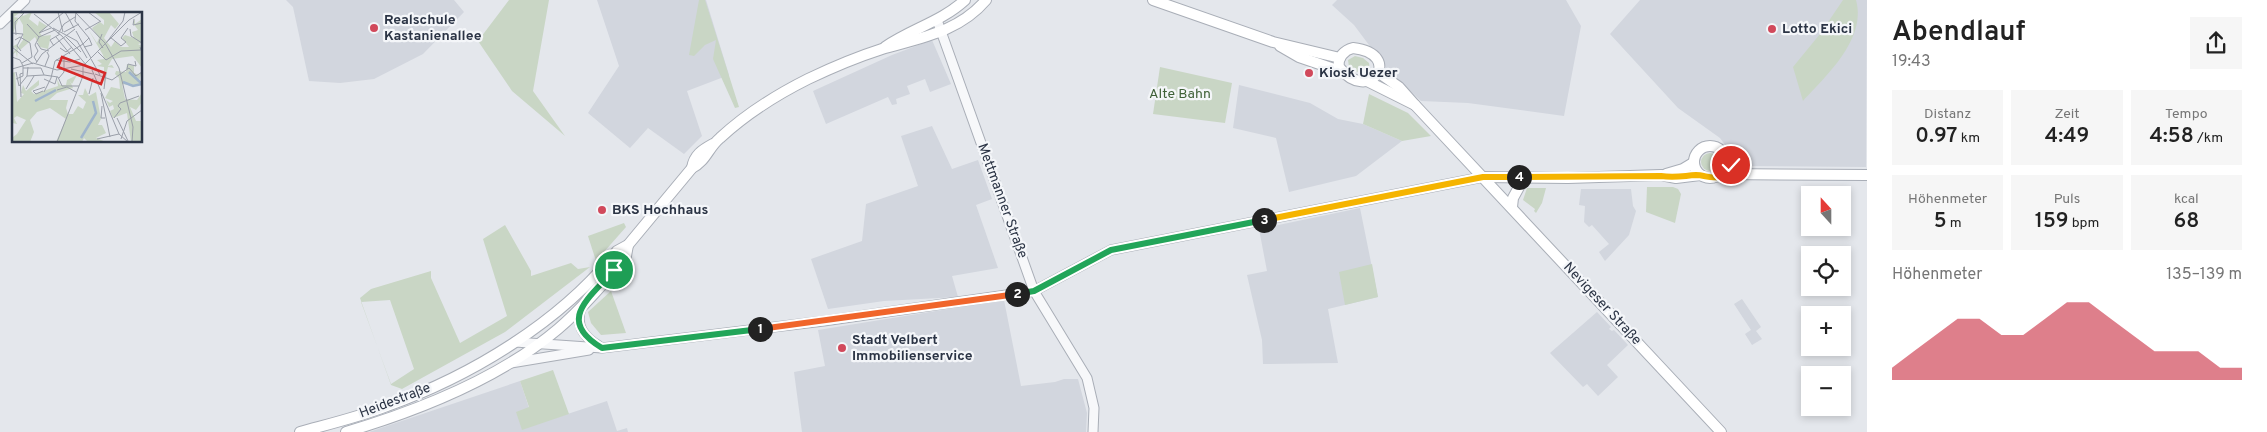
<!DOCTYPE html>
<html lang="de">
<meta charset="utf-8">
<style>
body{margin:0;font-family:Overpass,sans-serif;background:#f6f6f6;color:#222;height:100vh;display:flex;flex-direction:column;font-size:19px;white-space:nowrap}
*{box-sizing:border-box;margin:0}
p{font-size:16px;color:#767676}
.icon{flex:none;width:28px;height:28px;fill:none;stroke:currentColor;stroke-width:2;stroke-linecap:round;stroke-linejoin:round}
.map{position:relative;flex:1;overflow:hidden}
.sheet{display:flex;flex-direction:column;background:#fff;width:400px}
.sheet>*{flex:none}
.needle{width:32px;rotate:339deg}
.buttons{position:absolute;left:1801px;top:186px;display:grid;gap:10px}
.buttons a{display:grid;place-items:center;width:50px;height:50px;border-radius:0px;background:#fff;box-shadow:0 2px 8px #0003;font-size:25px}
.pin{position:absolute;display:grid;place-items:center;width:42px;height:42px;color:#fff;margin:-21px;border:2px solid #fff;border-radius:50%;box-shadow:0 1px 5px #0007}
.km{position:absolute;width:25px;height:25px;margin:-12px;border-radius:50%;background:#222;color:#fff;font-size:14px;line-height:25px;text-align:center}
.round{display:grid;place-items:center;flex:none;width:52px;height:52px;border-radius:0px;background:#f6f6f6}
.overview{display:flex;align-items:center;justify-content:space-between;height:85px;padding:0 25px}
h1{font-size:28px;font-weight:600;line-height:38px}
.figures{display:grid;grid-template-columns:repeat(3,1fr);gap:8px;height:85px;padding:5px 25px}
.figures div{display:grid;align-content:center;border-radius:0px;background:#f6f6f6;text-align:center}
.figures b{font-size:21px;font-weight:600}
.figures small{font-size:14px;font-weight:400}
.figures p{font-size:14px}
.chart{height:140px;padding:10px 25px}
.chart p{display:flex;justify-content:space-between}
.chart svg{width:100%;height:90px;margin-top:5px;fill:#d1495b;opacity:.7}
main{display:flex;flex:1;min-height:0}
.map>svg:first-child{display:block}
</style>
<main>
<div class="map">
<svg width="1867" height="432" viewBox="0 0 1867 432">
<rect width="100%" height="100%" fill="#e4e7ec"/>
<g fill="#d2d6de">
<polygon points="286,0 454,0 464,12 423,54 374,79 340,83 309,81 293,7"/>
<polygon points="597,0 706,0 729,75 687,91 702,136 684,154 648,128 630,148 588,113 619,66"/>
<polygon points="1337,0 1566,0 1581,26 1564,116 1468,103 1421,101 1387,69 1354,25 1332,5"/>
<polygon points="1640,0 1867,0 1866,167 1750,166 1736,160 1720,138 1678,108 1610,34"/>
<polygon points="932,40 951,84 930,92 925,79 907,86 910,94 896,99 897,104 892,105 888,97 826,124 813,91 892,55"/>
<polygon points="1239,85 1310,103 1338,119 1363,124 1402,141 1356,176 1289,192 1276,138 1233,128"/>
<polygon points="932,126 952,169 978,160 992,199 976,205 998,268 952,276 958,297 884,301 828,309 811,259 862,241 866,204 918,186 901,136"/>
<polygon points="1581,189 1631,189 1633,206 1636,211 1629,235 1605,261 1599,252 1609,244 1592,225 1589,227 1584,222 1585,206 1579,205"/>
<polygon points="1360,208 1378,297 1328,309 1338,363 1263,364 1262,340 1247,275 1267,271 1259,229"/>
<polygon points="1742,299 1761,327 1756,331 1762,339 1752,345 1745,334 1751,330 1734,304"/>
<polygon points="1004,300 1021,386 1055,382 1064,379 1078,379 1087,413 1086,432 802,432 794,372 825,366 818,330"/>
<polygon points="1597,312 1611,327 1609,329 1612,331 1614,330 1628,345 1607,365 1618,377 1598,396 1587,384 1583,387 1550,353"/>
<polygon points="520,381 529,408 522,429 607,401 617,431 627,428 628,432 369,432"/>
</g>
<g fill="#c9d6c5" fill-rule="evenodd">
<polygon points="509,0 549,0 533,91 565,136 512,91 478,41"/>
<polygon points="699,0 705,0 739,107 735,108 713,59 716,40 705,45 694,56 689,55"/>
<path d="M1843,0H1856C1867,39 1826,76 1803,101L1793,67L1820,34Z"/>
<polygon points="1355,56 1363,58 1369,63 1370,72 1363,75 1349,67 1348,60"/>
<polygon points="1160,67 1232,83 1225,123 1153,114"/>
<polygon points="1369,94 1408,113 1431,136 1402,141 1363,124"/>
<circle cx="1710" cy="162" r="9"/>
<polygon points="1647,187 1673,187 1678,189 1681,194 1675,223 1646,212"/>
<polygon points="1527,188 1546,188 1542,203 1536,213 1534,211 1535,209 1523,200"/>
<polygon points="624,223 626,227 596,261 588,236"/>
<path d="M505,225L531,271V276L571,263L578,269L590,267L505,332L402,389L391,385L360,298L371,289L431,271V278L460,343L507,316L483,239ZM390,300L414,369L391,384L361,302Z"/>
<polygon points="1372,264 1378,297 1345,305 1339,272"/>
<polygon points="611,291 626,333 601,335 591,323 588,312"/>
<polygon points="553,370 569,414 522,430 516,412 529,407 520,381"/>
</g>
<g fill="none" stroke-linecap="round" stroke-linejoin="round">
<g stroke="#a9aeb7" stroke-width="11">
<g id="tertiary">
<polyline points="937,20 1034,291 1087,378 1094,408 1093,432"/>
<polyline points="0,24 25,0"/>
<path d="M581,308C575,326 584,337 599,346"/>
<polyline points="515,342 602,348 824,321 1034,291 1111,250 1483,177"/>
<polyline points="511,363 589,350"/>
</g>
</g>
<g stroke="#a9aeb7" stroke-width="12">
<g id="secondary">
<polyline points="1153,0 1273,42 1340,58"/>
<polyline points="1280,46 1299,57 1343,72"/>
<path d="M885,47C911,29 941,22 965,0"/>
<path d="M1353,48C1405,54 1369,106 1339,67C1337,57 1345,50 1353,48Z"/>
<polyline points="1379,73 1399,87 1415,105 1721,432"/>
<polyline points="1367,81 1415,105"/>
<circle cx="1710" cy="162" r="16"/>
<path d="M692,168C694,155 702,150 713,144"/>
<polyline points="1666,174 1683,169 1693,163"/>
<polyline points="1721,174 1867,175"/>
<polyline points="1483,177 1568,178 1661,175 1676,178 1700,175"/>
<polyline points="1512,207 1513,198 1524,178"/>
<path d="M300,432C329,424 359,417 387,406C471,376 561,322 617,251L628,245L692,168C706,161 708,148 720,138C746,114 776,95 808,79C831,68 857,57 882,49C920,38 959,32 986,0"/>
<path d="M346,432C420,410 499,379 558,329C584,307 605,282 626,256L628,245"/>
</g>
</g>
<use href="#tertiary" stroke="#f7f8fa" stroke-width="9"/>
<use href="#secondary" stroke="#fff" stroke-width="10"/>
</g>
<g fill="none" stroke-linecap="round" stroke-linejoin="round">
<g stroke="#fff" stroke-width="10">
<path id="split-1" d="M614,270C590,298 555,320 602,348L760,329"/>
</g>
<g stroke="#fff" stroke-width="10">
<polyline id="split-2" points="760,329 1017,294"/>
</g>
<g stroke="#fff" stroke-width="10">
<polyline id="split-3" points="1017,294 1034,291 1111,250 1264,220"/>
</g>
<g stroke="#fff" stroke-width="10">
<polyline id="split-4" points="1264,220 1483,177 1519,177"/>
</g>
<g stroke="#fff" stroke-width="10">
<path id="split-5" d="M1519,177L1661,176C1675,178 1682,176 1696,175C1709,175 1722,186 1726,162L1731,165"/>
</g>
<use href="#split-1" stroke="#22a559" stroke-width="6"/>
<use href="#split-2" stroke="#f0652b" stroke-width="6"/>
<use href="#split-3" stroke="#22a559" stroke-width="6"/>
<use href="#split-4" stroke="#f5b400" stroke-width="6"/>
<use href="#split-5" stroke="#f5b400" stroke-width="6"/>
</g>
<g fill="#d1495b" stroke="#f4f6f9" stroke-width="2">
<circle cx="374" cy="28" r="5"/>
<circle cx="1772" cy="29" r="5"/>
<circle cx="1309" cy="73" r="5"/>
<circle cx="602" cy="210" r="5"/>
<circle cx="842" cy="348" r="5"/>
</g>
<g text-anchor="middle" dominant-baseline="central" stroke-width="4.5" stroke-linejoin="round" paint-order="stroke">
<g font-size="14" font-weight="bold" fill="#2b3445" stroke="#f4f6f9" text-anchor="start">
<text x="384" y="20">Realschule<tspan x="384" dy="16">Kastanienallee</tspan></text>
<text x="1782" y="29">Lotto Ekici</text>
<text x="1319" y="73">Kiosk Uezer</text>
<text x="612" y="210">BKS Hochhaus</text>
<text x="852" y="340">Stadt Velbert<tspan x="852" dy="16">Immobilienservice</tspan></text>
</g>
<g font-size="14" fill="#3f6138" stroke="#f4f6f9">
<text x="1180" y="94">Alte Bahn</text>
</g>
<g font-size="14" fill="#2b3445" stroke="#f4f6f9">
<text transform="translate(1002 201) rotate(70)">Mettmanner Straße</text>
<text transform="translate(1602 304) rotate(47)">Nevigeser Straße</text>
<text transform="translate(395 401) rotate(-21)">Heidestraße</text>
</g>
</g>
<g transform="translate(12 12)">
<rect width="130" height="130" fill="#e4e7ec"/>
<path d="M11,0V4L20,0L17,7L26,14L27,9L35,14L28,21L30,24L39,23L36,37L28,35L23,25L8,38L6,36L5,46L4,40L0,43L4,36L0,35L5,32L6,35L11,28V13L7,6L11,2L7,1L2,5L7,6L1,21L0,8L1,1ZM82,0H97L107,12L103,17L99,13L92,26L99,35L103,29L109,35H117L110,26L113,23L122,26L120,20L126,18L121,11L123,7V12L130,7V31L126,32L130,34V56L121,44L100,47L96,54L100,53L102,56L96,55L92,71V55L85,54L90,52L85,48L92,47L91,43L76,17L85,31L87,26L80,16L88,10L92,13V8ZM115,52L122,54V61L127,63L130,59L127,69L130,72L122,74L110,72L113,87L125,88L130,81V90L124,98L118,95L124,109H130V130H119L115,101L101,106L98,99L102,97L101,93L97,95L94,88L98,91L101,89L93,86L99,75L108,77L107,66L103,62L104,59L114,60ZM3,60L5,90L12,82L9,81L11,73L14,79L27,68V73L19,79L22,82L46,74L45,67L48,73H54L55,68L65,63L60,72L58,69L61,76L45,81L37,88H56L54,96L56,102H61L66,94L71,97L74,90L66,83H71L73,76L77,84L84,80L89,107L86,113H90L94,121L84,126L94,130H76L72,126L70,130H44L54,107L38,96L25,100L18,108L22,120L18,130H0V122L1,125L5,122L14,108L5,104L2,106L5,112L0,111V61Z" fill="#c9d6c5"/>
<path fill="none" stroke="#9fb4cc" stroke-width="2.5" d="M117,60L129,71M111,70L121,74L130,72M23,89L44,78M69,126L84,101L81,89"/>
<path fill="none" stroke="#9a9fa9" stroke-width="1" d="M46,0L51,20M53,0L62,16M63,0L93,31L107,56L121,115L120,130M64,0L63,9L77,26L71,32L79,46M76,0L88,9M22,2L50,24L75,54M122,7L121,13L130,11M15,12L27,25M39,16L27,21L52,0M41,16L65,29L75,46M118,17L119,24L130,31M73,18L89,9M52,20L67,12M0,21L11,22L5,34L9,39M46,22L52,12L63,5M90,22L87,30L91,36M4,23L3,10L13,0M44,25L58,42M54,25L69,40M98,25L109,34L114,30M3,28L8,25L18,31L20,45L10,51M114,30L109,26L116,16M25,31L29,37L37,39M94,31L111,9L113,0M23,33L27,25L43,18M23,33L26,39L22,45L25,50M42,34L38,28L48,22M0,35L21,52M72,35L80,33L77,26M48,36L54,40L60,35M86,40L94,48L109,39L129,38L128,35M0,45L8,48L11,54V64L4,67M79,47L88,63M44,48L58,50L68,47M24,51L30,42L63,17M33,54L37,44L35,40M11,56H29L32,63M0,57L21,51L45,58L72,53L117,8L130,0M59,57L81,62M115,57L116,52L124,54L123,49M80,58L107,122L116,130M4,60L7,74L15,64L16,55M83,62L100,68L117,56L124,64L130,60M32,63L46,65L50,74H67M15,64L32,63M47,66L52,60V44M32,67L43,72L45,65M14,77L22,64M92,77L94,61M45,78L55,75L64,80M31,79L24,82L21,79L33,75M32,80L39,66L43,49L71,32L64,19M89,81L98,125M77,82L81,66M9,85L8,62L11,61M90,94L89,106H93M102,106L109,97L106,94L108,91L127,84M105,106L116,129M85,127L107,122M109,127L115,109L130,98M45,130L71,64V54"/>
<path fill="#d62828" fill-opacity="0.15" stroke="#d62828" stroke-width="2.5" d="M50,45L93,61L89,72L46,55Z"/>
<rect width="130" height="130" fill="none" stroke="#2b3445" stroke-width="2.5"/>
</g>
</svg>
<div class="buttons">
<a><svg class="needle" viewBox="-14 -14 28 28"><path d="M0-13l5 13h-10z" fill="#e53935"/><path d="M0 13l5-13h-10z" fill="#767676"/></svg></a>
<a><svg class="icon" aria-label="locate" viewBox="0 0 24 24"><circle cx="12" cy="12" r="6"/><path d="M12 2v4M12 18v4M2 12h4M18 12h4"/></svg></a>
<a>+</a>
<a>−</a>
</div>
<div class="pin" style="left:614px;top:270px;background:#1e9e55"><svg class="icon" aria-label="arrive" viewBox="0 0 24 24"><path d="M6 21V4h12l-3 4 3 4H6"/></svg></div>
<div class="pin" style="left:1731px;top:165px;background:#d93025"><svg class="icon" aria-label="check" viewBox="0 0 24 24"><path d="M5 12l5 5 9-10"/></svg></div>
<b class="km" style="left:760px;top:329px">1</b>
<b class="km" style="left:1017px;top:294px">2</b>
<b class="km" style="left:1264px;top:220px">3</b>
<b class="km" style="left:1519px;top:177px">4</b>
</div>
<section class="sheet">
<div class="overview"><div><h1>Abendlauf</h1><p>19:43</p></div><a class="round"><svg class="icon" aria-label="share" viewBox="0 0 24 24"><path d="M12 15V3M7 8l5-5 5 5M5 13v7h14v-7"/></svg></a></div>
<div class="figures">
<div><p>Distanz</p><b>0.97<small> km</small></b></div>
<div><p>Zeit</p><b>4:49</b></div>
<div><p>Tempo</p><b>4:58<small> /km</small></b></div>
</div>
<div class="figures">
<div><p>Höhenmeter</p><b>5<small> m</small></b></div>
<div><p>Puls</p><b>159<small> bpm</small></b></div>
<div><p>kcal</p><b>68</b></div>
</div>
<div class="chart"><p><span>Höhenmeter</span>135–139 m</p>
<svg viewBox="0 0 160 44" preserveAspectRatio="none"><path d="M0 44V38L10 30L20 22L30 14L40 14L50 22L60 22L70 14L80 6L90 6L100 14L110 22L120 30L130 30L140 30L150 38L160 38V44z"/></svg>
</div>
</section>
</main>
